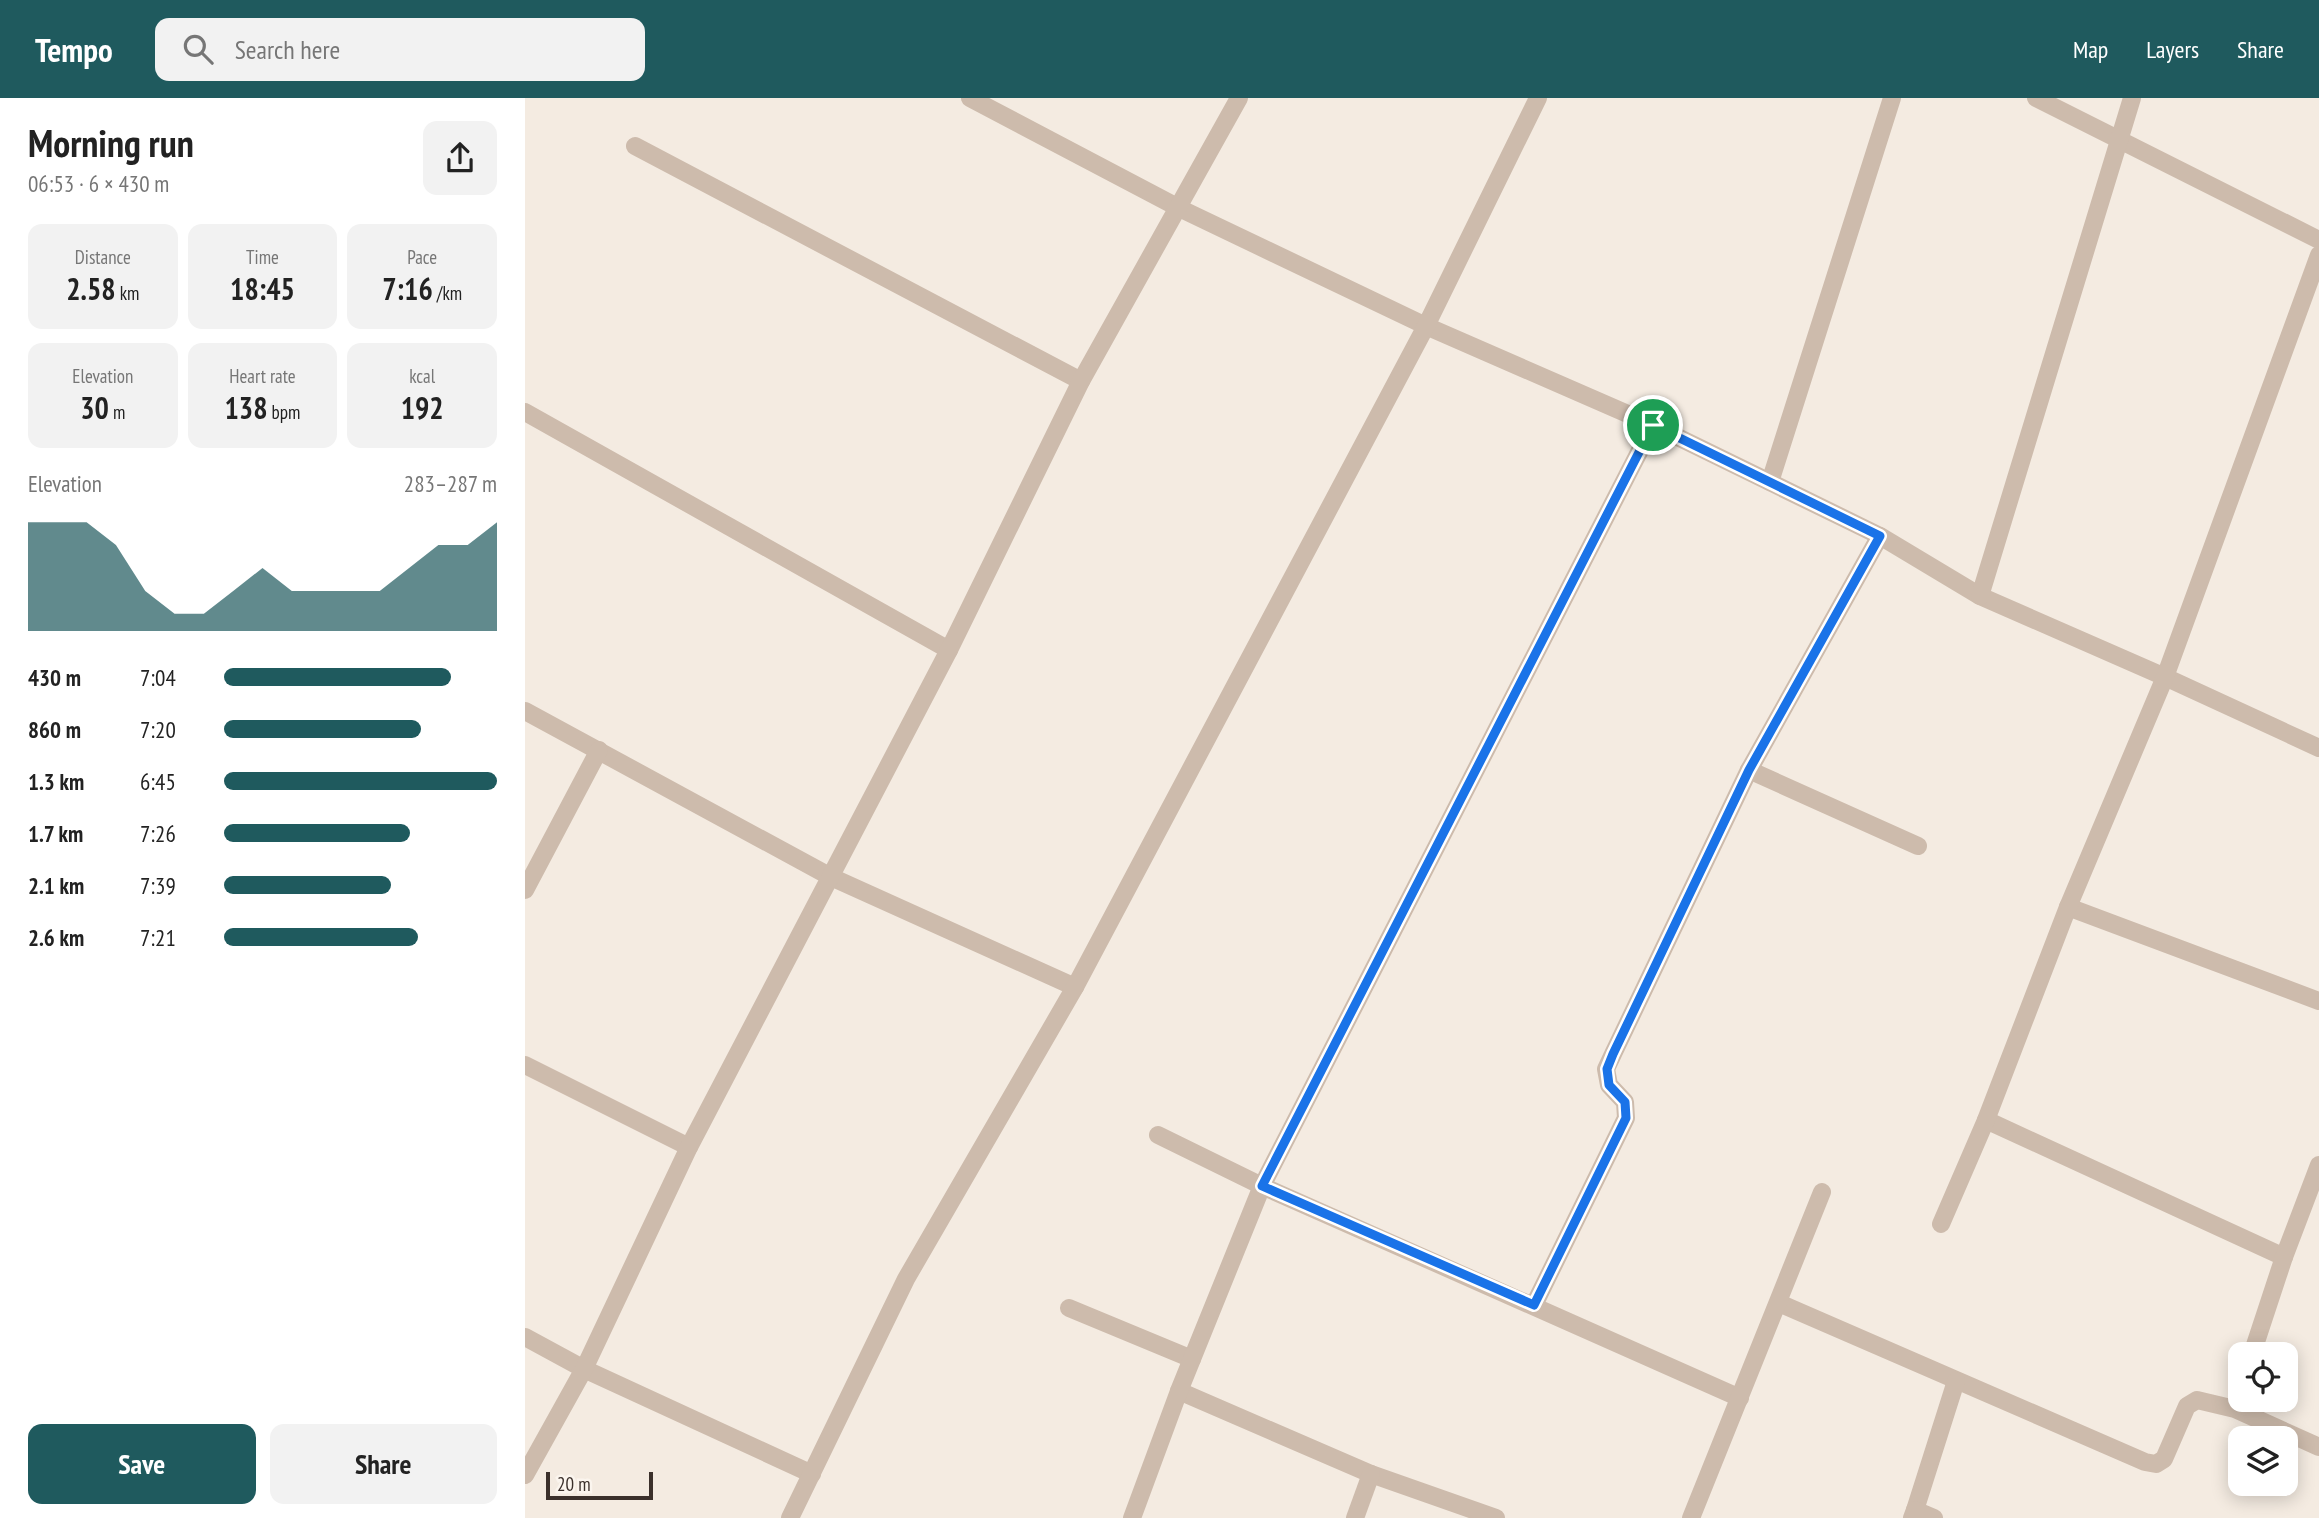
<!DOCTYPE html>
<meta charset="utf-8">
<style>
body{margin:0;font-family:"PT Sans Narrow",sans-serif;background:#f2f2f2;color:#222;height:100vh;display:flex;flex-direction:column;font-size:26px;white-space:nowrap}
*{box-sizing:border-box;margin:0}
p{font-size:23px;color:#767676}
.icon{flex:none;width:38px;height:38px;fill:none;stroke:currentColor;stroke-width:2;stroke-linecap:round;stroke-linejoin:round}
.map{position:relative;flex:1;overflow:hidden}
.side{display:flex;flex-direction:column;background:#fff;width:525px}
.side>*{flex:none}
.tools{position:absolute;left:1703px;top:1244px;display:grid;gap:14px}
.tools a{display:grid;place-items:center;width:70px;height:70px;border-radius:14px;background:#fff;box-shadow:0 4px 18px #0003;font-size:35px}
.scale{position:absolute;left:21px;bottom:18px;width:107px;box-sizing:border-box;padding-left:7px;border:4px solid #3b302b;border-top:0;font-size:19px;line-height:24px;white-space:nowrap;color:#3b302b;-webkit-text-stroke:5px #fbf5ee;paint-order:stroke}
.pin{position:absolute;display:grid;place-items:center;width:60px;height:60px;color:#fff;margin:-30px;border:4px solid #fff;border-radius:50%;box-shadow:0 2px 7px #0007}
.round{display:grid;place-items:center;flex:none;width:74px;height:74px;border-radius:14px;background:#f2f2f2}
.summary{display:flex;align-items:center;justify-content:space-between;height:119px;padding:0 28px}
h1{font-size:38px;font-weight:800;line-height:52px}
.figures{display:grid;grid-template-columns:repeat(3,1fr);gap:10px;height:119px;padding:7px 28px}
.figures div{display:grid;align-content:center;border-radius:14px;background:#f2f2f2;text-align:center}
.figures b{font-size:30px;font-weight:800}
.figures small{font-size:19px;font-weight:400}
.figures p{font-size:19px}
.chart{height:196px;padding:14px 28px}
.chart p{display:flex;justify-content:space-between}
.chart svg{width:100%;height:126px;margin-top:7px;fill:#1f5a5e;opacity:.7}
.primary-button{display:flex;gap:14px;margin-top:auto;padding:14px 28px}
.primary-button a{flex:1;height:80px;border-radius:14px;background:#1f5a5e;color:#fff;font-size:28px;font-weight:800;line-height:80px;text-align:center}
.primary-button a+a{background:#f2f2f2;color:#222}
ul{padding:0 28px;list-style:none;font-size:23px}
li{display:grid;grid-template-columns:112px 84px 1fr;align-items:center;height:52px}
li i{height:18px;border-radius:9px;background:#1f5a5e}
header{display:flex;align-items:center;gap:42px;box-sizing:border-box;height:98px;padding:0 35px;background:#1f5a5e;color:#fff}
header strong{font-size:33px}
nav{display:flex;gap:38px;margin-inline-start:auto;font-size:24px}
.search{width:490px;height:63px;background:#f2f2f2;display:flex;align-items:center;gap:18px;box-sizing:border-box;padding:0 24px;border-radius:14px;color:#767676;font-size:26px}
main{display:flex;flex:1;min-height:0}
.map>svg:first-child{display:block}
</style>
<header>
<strong>Tempo</strong>
<div class="search"><svg class="icon" aria-label="search" viewBox="0 0 24 24"><circle cx="10" cy="10" r="6"/><path d="M15 15l6 6"/></svg>Search here</div>
<nav><a>Map</a><a>Layers</a><a>Share</a></nav>
</header>
<main>
<section class="side">
<div class="summary"><div><h1>Morning run</h1><p>06:53 · 6 × 430 m</p></div><a class="round"><svg class="icon" aria-label="share" viewBox="0 0 24 24"><path d="M12 15V3M7 8l5-5 5 5M5 13v7h14v-7"/></svg></a></div>
<div class="figures">
<div><p>Distance</p><b>2.58<small> km</small></b></div>
<div><p>Time</p><b>18:45</b></div>
<div><p>Pace</p><b>7:16<small> /km</small></b></div>
</div>
<div class="figures">
<div><p>Elevation</p><b>30<small> m</small></b></div>
<div><p>Heart rate</p><b>138<small> bpm</small></b></div>
<div><p>kcal</p><b>192</b></div>
</div>
<div class="chart"><p><span>Elevation</span>283–287 m</p>
<svg viewBox="0 0 160 44" preserveAspectRatio="none"><path d="M0 44V6L10 6L20 6L30 14L40 30L50 38L60 38L70 30L80 22L90 30L100 30L110 30L120 30L130 22L140 14L150 14L160 6V44z"/></svg>
</div>
<ul>
<li><b>430 m</b>7:04<i style="width:83%"></i></li>
<li><b>860 m</b>7:20<i style="width:72%"></i></li>
<li><b>1.3 km</b>6:45<i style="width:100%"></i></li>
<li><b>1.7 km</b>7:26<i style="width:68%"></i></li>
<li><b>2.1 km</b>7:39<i style="width:61%"></i></li>
<li><b>2.6 km</b>7:21<i style="width:71%"></i></li>
</ul>
<div class="primary-button"><a>Save</a><a>Share</a></div>
</section>
<div class="map">
<svg width="1794" height="1420" viewBox="0 0 1794 1420">
<rect width="100%" height="100%" fill="#f4ebe1"/>
<g fill="none" stroke-linecap="round" stroke-linejoin="round">
<g stroke="#cdbbac" stroke-width="18">
<polyline points="445,0 654,110 901,228 1128,327 1355,438 1455,498 1640,579 1794,650"/>
<polyline points="1511,0 1794,142"/>
<polyline points="110,48 556,283"/>
<polyline points="0,314 424,552"/>
<polyline points="1245,384 1367,0"/>
<polyline points="1455,498 1607,0"/>
<polyline points="0,613 306,779 550,889"/>
<polyline points="1224,672 1393,748"/>
<polyline points="0,792 74,652"/>
<polyline points="1543,809 1794,903"/>
<polyline points="0,967 164,1049"/>
<polyline points="1461,1022 1759,1159"/>
<polyline points="633,1037 737,1088 1215,1300"/>
<polyline points="1416,1126 1461,1022 1543,809 1640,579 1794,157"/>
<polyline points="1254,1205 1620,1364 1631,1366 1639,1361 1662,1308 1672,1302 1710,1311 1794,1349"/>
<polyline points="1009,1207 1101,1020 1100,1004 1084,987 1081,971 1088,956 1224,672 1355,438"/>
<polyline points="544,1210 667,1261"/>
<polyline points="0,1239 59,1271 287,1376"/>
<polyline points="1727,1256 1759,1159 1794,1067"/>
<polyline points="654,1293 846,1376 971,1420"/>
<polyline points="0,1377 59,1271 164,1049 424,552 556,283 714,0"/>
<polyline points="1390,1412 1431,1283"/>
<polyline points="265,1420 381,1181 550,889 901,228 1013,0"/>
<polyline points="607,1420 654,1293 737,1088 1128,327"/>
<polyline points="830,1420 846,1376"/>
<polyline points="1166,1420 1297,1094"/>
<polyline points="1387,1420 1390,1412 1409,1420"/>
</g>
</g>
<g fill="none" stroke-linecap="round" stroke-linejoin="round">
<g stroke="#fff" stroke-width="14">
<polygon id="route" points="1128,327 1355,438 1224,672 1088,956 1082,971 1084,987 1100,1004 1101,1020 1009,1207 737,1088"/>
</g>
<use href="#route" stroke="#1a73e8" stroke-width="9"/>
</g>
</svg>
<div class="tools">
<a><svg class="icon" aria-label="locate" viewBox="0 0 24 24"><circle cx="12" cy="12" r="6"/><path d="M12 2v4M12 18v4M2 12h4M18 12h4"/></svg></a>
<a><svg class="icon" aria-label="layers" viewBox="0 0 24 24"><path d="M12 4l9 5-9 5-9-5zM3 14l9 5 9-5"/></svg></a>
</div>
<div class="scale">20 m</div>
<div class="pin" style="left:1128px;top:327px;background:#1e9e55"><svg class="icon" aria-label="arrive" viewBox="0 0 24 24"><path d="M6 21V4h12l-3 4 3 4H6"/></svg></div>
</div>
</main>
